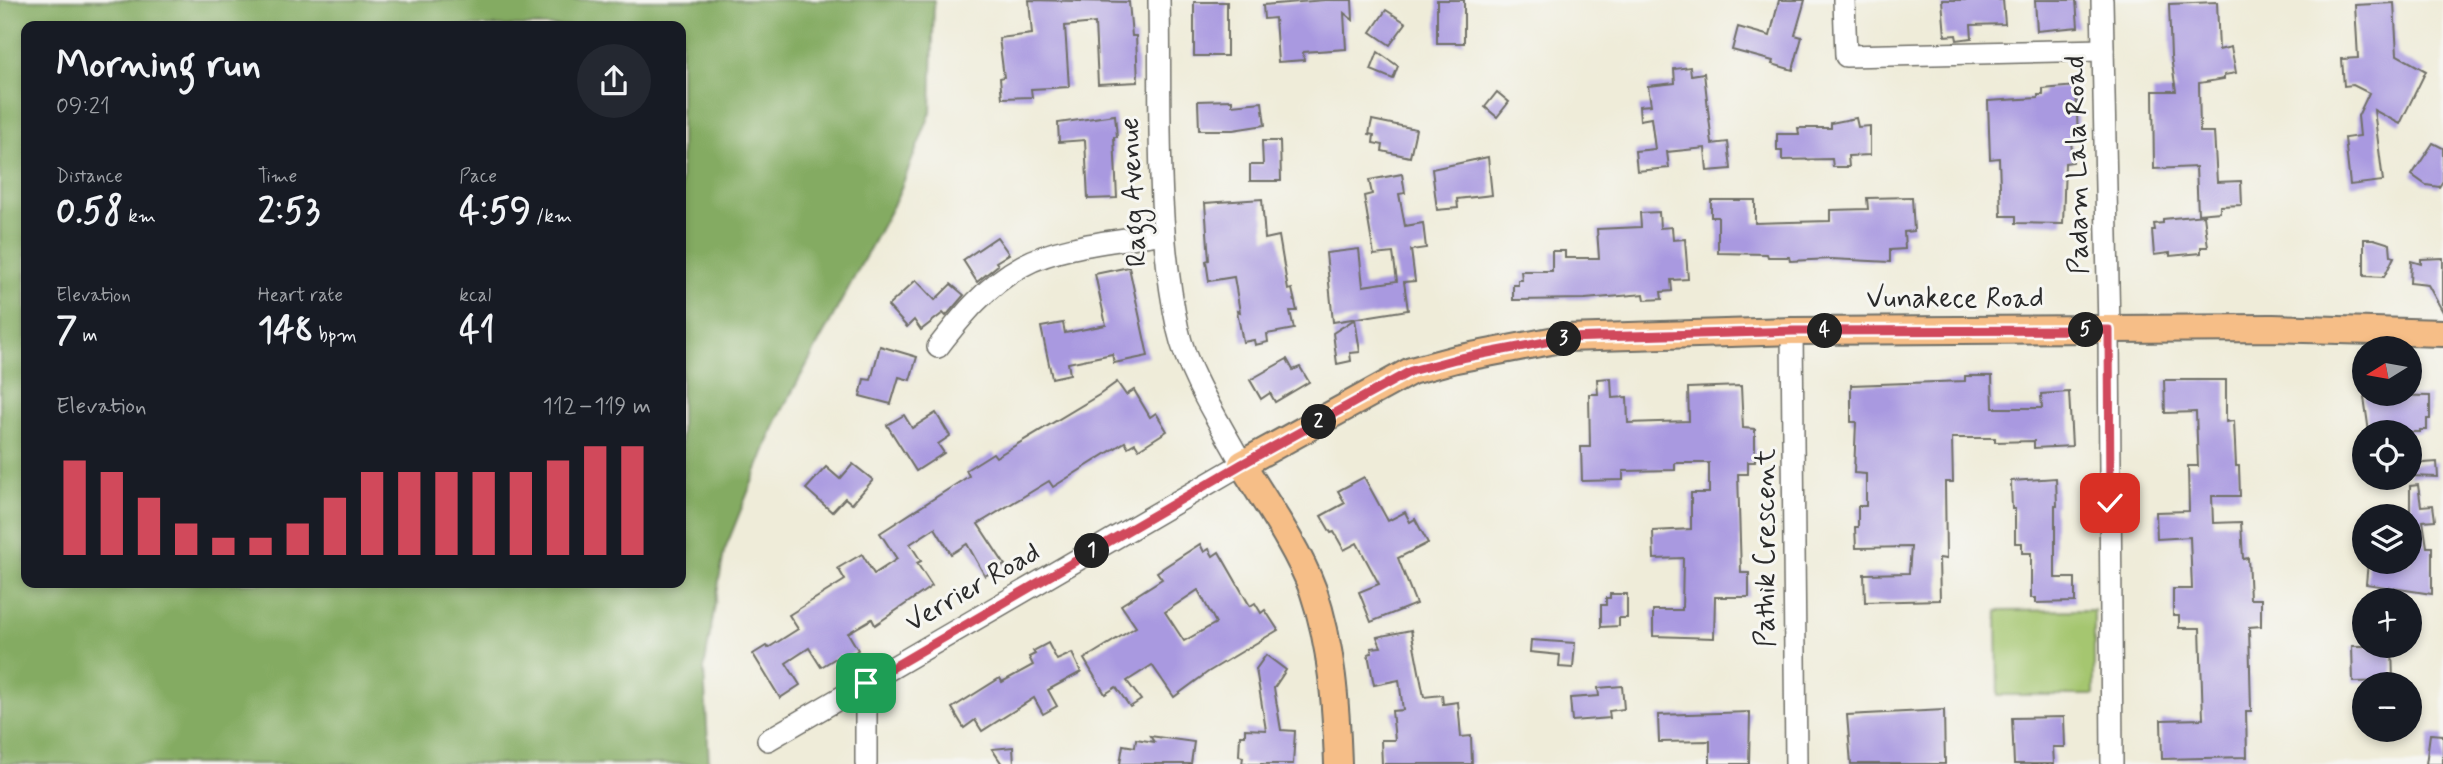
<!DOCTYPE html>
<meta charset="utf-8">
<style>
body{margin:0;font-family:Mynerve,sans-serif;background:#242831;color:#f1f3f6;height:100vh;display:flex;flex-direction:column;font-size:26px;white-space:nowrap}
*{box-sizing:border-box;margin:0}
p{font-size:23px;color:#9ea1a6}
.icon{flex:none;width:38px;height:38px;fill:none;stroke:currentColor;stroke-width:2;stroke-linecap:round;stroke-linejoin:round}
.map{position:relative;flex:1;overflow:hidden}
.drawer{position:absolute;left:21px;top:21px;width:665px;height:567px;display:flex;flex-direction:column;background:#171b24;border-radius:14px;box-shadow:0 4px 10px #0003}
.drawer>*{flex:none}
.needle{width:46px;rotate:259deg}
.fabs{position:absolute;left:2352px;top:336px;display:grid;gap:14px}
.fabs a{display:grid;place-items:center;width:70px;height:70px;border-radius:50%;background:#171b24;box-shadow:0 4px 10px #0003;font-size:35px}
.pin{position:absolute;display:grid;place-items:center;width:60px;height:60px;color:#fff;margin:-30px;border-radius:14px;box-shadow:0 4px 10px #0006}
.km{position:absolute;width:35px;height:35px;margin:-18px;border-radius:50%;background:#222;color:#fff;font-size:19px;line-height:35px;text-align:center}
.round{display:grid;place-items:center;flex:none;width:74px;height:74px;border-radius:37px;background:#242831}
.headline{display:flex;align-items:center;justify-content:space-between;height:119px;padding:0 35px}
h1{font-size:38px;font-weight:700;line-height:52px}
.stats{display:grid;grid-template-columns:repeat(3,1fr);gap:10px;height:119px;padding:7px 35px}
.stats div{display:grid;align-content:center}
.stats b{font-size:35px;font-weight:700}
.stats small{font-size:19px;font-weight:400}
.stats p{font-size:19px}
.chart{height:196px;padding:14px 35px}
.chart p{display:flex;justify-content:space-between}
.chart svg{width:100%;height:126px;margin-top:7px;stroke:#d1495b;stroke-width:6}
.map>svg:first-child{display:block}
</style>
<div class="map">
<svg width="2443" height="764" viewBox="0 0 2443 764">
<rect width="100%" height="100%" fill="#f6f6f2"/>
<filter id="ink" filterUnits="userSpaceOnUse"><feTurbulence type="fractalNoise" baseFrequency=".0143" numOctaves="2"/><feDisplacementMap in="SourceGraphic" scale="14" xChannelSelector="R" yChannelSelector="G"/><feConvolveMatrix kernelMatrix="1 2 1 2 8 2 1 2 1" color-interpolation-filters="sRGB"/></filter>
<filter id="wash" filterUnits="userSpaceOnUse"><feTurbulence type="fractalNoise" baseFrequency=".00686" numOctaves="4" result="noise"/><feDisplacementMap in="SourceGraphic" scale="28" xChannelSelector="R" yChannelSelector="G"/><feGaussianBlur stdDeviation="1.57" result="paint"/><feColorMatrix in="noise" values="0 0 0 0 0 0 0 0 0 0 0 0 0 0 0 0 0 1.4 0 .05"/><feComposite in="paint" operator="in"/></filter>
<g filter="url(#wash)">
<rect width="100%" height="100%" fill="#efecd9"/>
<polygon fill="#a5c66f" stroke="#68784d" stroke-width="2" points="2094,610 2094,695 1998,695 1997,611"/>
<path fill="#84ab62" stroke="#586b46" stroke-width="2" fill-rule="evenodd" d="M0,0H934L931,112L897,198L777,420L724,552L704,669L709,764H0ZM26,26H681V583H26Z"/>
<g id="blocks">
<g fill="#a999e0" fill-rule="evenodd">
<polygon points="1029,0 1129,2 1132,36 1136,36 1138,82 1098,84 1095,23 1065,26 1069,87 1031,89 1032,97 1002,98 1000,78 1004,77 999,38 1032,34"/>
<polygon points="1325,0 1352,0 1353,20 1344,13 1346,49 1303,52 1304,60 1278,62 1275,18 1264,19 1263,5"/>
<rect x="1437" y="0" width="27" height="43"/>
<polygon points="1779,0 1805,0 1795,35 1802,37 1793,70 1772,64 1773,61 1732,50 1738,27 1770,36"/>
<polygon points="1942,0 2003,0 2005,24 1971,25 1972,38 1957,40 1956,35 1945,36"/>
<polygon points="2035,0 2076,0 2078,27 2037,31"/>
<rect x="1194" y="2" width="33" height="54"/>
<polygon points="2217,2 2219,50 2231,47 2236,73 2224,75 2224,79 2199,83 2200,132 2214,132 2217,182 2241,181 2242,205 2220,206 2220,212 2198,214 2196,167 2154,169 2153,91 2176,91 2171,57 2169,4"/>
<polygon points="2394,3 2397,55 2426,71 2400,124 2374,110 2383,181 2350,185 2345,138 2360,136 2358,116 2369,93 2353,85 2344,86 2342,59 2358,58 2355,5"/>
<polygon points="1386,10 1406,23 1390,45 1371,32"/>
<polygon points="1378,52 1398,66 1393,79 1371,70"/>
<polygon points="1690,67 1691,75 1704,73 1712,144 1728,142 1731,169 1707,171 1705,148 1667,152 1669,168 1637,171 1635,151 1655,149 1651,118 1640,120 1639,106 1651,105 1648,86 1675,83 1674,69"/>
<polygon points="2076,86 2078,141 2071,141 2073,162 2065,163 2063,224 2016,223 2016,216 2001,216 1999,158 1990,159 1988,101 2038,98 2038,95 2043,95 2043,89"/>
<polygon points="1497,92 1509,102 1497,117 1485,107"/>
<polygon points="1232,100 1232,105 1262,102 1265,125 1233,130 1199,130 1198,101"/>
<polygon points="1115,115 1117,137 1114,137 1117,198 1088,199 1085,140 1059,142 1058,123"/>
<polygon points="1856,118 1858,127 1870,126 1870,155 1848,156 1849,167 1833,167 1832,159 1782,160 1782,151 1777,151 1777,134 1799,134 1798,128 1831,128 1831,123"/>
<polygon points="1372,120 1416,129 1410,157 1382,151 1383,145 1373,143 1374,135 1369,134"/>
<polygon points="1262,141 1280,141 1281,181 1250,181 1250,165 1263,165"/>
<polygon points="2433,143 2443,148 2443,181 2439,187 2426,185 2412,175"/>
<polygon points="1488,157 1492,195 1457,199 1458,208 1437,210 1432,169"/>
<polygon points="1402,174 1405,193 1399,194 1405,226 1423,223 1426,248 1411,250 1415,281 1404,282 1408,310 1333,322 1326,253 1359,249 1363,286 1397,281 1393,253 1374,255 1364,196 1372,194 1369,180"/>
<polygon points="1912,197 1914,231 1904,232 1905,249 1890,250 1890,262 1831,259 1790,261 1789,257 1768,257 1767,254 1718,253 1718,217 1711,217 1711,200 1755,200 1755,223 1830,221 1830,210 1868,209 1867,198"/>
<polygon points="1262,199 1265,239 1279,236 1288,290 1292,289 1297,311 1290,311 1294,329 1267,334 1268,342 1255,345 1254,340 1243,342 1237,311 1240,312 1234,277 1209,281 1206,261 1209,260 1205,203"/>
<polygon points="1659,212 1660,228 1672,227 1673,240 1685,239 1688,279 1671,280 1672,291 1661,292 1662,299 1645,300 1644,294 1585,299 1513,300 1513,285 1518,285 1518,280 1522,280 1521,271 1552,271 1552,251 1565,251 1565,258 1599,258 1597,229 1641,227 1640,213"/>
<polygon points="2204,215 2208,247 2201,247 2201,253 2170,256 2170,253 2154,255 2152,230 2155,230 2154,224 2163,223 2163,219"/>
<polygon points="997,237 1009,254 996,262 998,265 977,282 963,260"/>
<polygon points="2364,239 2374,239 2390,244 2391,256 2394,257 2384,277 2364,276"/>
<polygon points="2443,258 2443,312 2428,285 2410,283 2411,261 2421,264 2421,259"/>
<polygon points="1129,267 1148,356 1114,363 1112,354 1068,363 1070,374 1052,378 1041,327 1063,323 1065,333 1106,325 1095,274"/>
<polygon points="916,280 935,300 951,284 964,295 946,316 943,313 921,330 914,320 907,327 888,306"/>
<polygon points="1355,319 1360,352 1350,353 1351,361 1337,364 1333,333"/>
<polygon points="880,346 917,357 910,380 899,377 891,404 860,396 864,379 871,380"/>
<polygon points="1287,359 1293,370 1300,367 1309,382 1275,402 1270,393 1261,399 1250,380"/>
<polygon points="1965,376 1992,376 1993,408 2042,408 2041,394 2069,392 2072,446 2034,448 2034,441 1995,442 1995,438 1952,438 1953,482 1945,482 1946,559 1939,558 1940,600 1865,602 1864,574 1909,573 1911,547 1856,548 1855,527 1858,527 1858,506 1866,506 1866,474 1854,473 1856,422 1851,422 1851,385 1965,381"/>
<polygon points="1611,378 1612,398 1627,397 1628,423 1689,421 1688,388 1741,386 1743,428 1755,429 1755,462 1748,462 1748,474 1738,474 1741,573 1749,573 1749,597 1715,597 1714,638 1653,636 1653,610 1682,610 1683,558 1654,559 1653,531 1691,529 1691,493 1709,493 1709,463 1675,463 1675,470 1623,471 1623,480 1582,481 1581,447 1590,447 1589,394 1598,394 1597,379"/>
<polygon points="2164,380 2226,380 2226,422 2234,421 2236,466 2239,466 2240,496 2212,496 2213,523 2241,522 2243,559 2248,558 2250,599 2261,599 2261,626 2249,627 2251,711 2246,711 2247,757 2162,759 2161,720 2203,719 2200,628 2179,628 2179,616 2173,616 2173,589 2192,589 2190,537 2157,539 2156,512 2189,511 2188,466 2198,466 2196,412 2165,413"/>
<polygon points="1117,382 1126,395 1134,390 1150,417 1156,413 1167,431 1139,449 1135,443 1128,447 1125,442 1053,487 1049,481 978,524 1005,565 985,576 967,544 951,554 935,528 910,544 921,561 917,563 932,586 875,625 872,619 848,633 858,650 844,659 841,655 821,667 809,648 786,663 800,685 780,698 753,654 766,646 768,648 798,629 789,615 845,580 838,568 862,554 874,574 897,559 880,533 969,476 966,470 993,453 996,457 1099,395"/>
<polygon points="2378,395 2430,396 2430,419 2427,419 2427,430 2420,430 2420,432 2369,432 2364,397"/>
<polygon points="936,413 950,436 938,444 944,453 916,471 887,425 904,415 912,428"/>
<polygon points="2437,462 2438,477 2410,476 2410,464"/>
<polygon points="853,464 873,480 852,504 845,498 832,512 806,489 826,467 840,479"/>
<polygon points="1364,477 1388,521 1405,512 1410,522 1415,519 1428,543 1398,558 1416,604 1371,622 1359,592 1379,584 1357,543 1344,550 1334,532 1331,533 1321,516 1345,503 1338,491"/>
<polygon points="2056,478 2057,506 2055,506 2055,578 2075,578 2075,602 2036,603 2036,598 2031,598 2031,553 2022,553 2022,543 2015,543 2015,509 2012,509 2011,481"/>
<polygon points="2418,485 2421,506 2433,505 2435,520 2423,521 2427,547 2432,547 2432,594 2366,584 2368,562 2410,562 2410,486"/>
<path d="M1200,544L1204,552L1209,549L1213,556L1219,552L1250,606L1255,603L1261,613L1265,610L1278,630L1208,672L1174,697L1152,665L1127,681L1141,700L1130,707L1116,687L1105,694L1084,659L1136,627L1121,605L1162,579L1157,572ZM1198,590L1216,623L1184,641L1165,612Z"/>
<polygon points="1610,594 1627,594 1627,618 1619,618 1619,626 1601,627 1601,605 1606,605 1606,598 1610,598"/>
<polygon points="1411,630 1424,697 1442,695 1443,704 1458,702 1461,737 1471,736 1472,764 1382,764 1381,740 1395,740 1392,711 1403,710 1399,680 1374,685 1368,654 1372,653 1371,648 1381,647 1377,637"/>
<polygon points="1531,640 1575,643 1573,668 1559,667 1560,655 1530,652"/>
<polygon points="1048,643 1057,660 1072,653 1081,672 1048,690 1057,706 1043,714 1034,698 982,731 975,720 964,728 952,708 1000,678 1002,682 1033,665 1029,657 1035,654 1033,651"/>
<polygon points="2352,646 2392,646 2393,681 2353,682"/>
<polygon points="1266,655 1286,670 1274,688 1281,730 1295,731 1293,764 1242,764 1243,757 1239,756 1240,735 1245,735 1245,729 1266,730 1256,669"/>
<polygon points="1622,686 1624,709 1609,711 1610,718 1572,721 1570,698 1599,696 1598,688"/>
<polygon points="1944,710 1945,764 1851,764 1847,715"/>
<polygon points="1750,712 1749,764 1710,764 1710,741 1659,742 1658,715"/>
<polygon points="2064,717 2065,747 2053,747 2054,764 2014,764 2012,718"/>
<polygon points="2430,734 2443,735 2443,764 2426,764"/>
<polygon points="1150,736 1194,742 1191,764 1120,764 1123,745 1135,747 1136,739 1154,742"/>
<polygon points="1013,747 1014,764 1002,764 992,749"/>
</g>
</g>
</g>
<g filter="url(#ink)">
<use href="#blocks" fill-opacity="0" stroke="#706f68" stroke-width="2"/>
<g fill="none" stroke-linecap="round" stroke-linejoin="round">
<g stroke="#706f68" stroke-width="24">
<g id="minor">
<polyline points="1844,0 1846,56 2103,50"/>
<polyline points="2102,0 2109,330 2112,764"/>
<polyline points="1792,331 1796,764"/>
<path d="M938,347C962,316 987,285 1022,266C1059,245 1120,241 1163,233"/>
<path d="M768,740L1242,464C1220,423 1188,375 1178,330C1155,224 1161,108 1159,0"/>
<polyline points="866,764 866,683"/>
</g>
</g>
<g stroke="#706f68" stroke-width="30">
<path id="major" d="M1338,764C1336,705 1332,646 1313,590C1297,547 1266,503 1242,464L1411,371L1456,359L1566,338L1792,331L2273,328L2443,333"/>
</g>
<use href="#minor" stroke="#fff" stroke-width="21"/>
<use href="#major" stroke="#f6be87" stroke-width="26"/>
</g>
</g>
<g fill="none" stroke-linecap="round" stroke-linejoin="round" filter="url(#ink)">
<g stroke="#fff" stroke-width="14">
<polyline id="route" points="866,683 1242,464 1411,371 1456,359 1566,338 1793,331 2109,330 2110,503"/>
</g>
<use href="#route" stroke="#d1495b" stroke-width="9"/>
</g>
<g text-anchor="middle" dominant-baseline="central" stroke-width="6" stroke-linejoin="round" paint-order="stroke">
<g font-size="28" fill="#2b2b2b" stroke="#f6f6f2">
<text transform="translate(2078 165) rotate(-91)">Padam Lala Road</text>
<text transform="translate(1134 192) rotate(-93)">Ragg Avenue</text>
<text x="1955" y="299">Vunakece Road</text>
<text transform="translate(1766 548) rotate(-90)">Pathik Crescent</text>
<text transform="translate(973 588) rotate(-30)">Verrier Road</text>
</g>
</g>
</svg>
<div class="fabs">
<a><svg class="needle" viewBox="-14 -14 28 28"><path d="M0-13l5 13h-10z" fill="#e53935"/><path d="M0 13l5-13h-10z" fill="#9ea1a6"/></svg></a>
<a><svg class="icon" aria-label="locate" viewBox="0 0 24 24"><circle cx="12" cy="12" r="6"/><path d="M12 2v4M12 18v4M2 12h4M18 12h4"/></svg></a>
<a><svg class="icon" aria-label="layers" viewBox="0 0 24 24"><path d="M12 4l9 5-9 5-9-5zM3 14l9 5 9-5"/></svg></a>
<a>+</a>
<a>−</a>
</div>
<div class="pin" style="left:866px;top:683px;background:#1e9e55"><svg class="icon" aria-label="arrive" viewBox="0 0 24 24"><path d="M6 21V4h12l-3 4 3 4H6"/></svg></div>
<div class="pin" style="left:2110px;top:503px;background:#d93025"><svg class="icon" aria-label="check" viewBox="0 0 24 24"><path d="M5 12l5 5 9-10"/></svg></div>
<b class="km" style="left:1092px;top:551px">1</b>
<b class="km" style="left:1319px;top:422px">2</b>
<b class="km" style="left:1564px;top:339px">3</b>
<b class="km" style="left:1825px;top:331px">4</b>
<b class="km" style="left:2086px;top:330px">5</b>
<section class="drawer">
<div class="headline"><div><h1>Morning run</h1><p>09:21</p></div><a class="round"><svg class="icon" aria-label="share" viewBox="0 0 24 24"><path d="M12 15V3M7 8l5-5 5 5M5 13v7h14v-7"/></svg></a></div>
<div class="stats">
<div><p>Distance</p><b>0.58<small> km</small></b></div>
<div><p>Time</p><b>2:53</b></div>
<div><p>Pace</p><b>4:59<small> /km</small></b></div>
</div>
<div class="stats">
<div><p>Elevation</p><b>7<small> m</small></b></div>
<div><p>Heart rate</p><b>148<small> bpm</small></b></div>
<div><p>kcal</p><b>41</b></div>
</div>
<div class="chart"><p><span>Elevation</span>112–119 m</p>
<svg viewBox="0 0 160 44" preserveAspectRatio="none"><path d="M5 44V11M15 44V15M25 44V24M35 44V33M45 44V38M55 44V38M65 44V33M75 44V24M85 44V15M95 44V15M105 44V15M115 44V15M125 44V15M135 44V11M145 44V6M155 44V6"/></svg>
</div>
</section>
</div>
